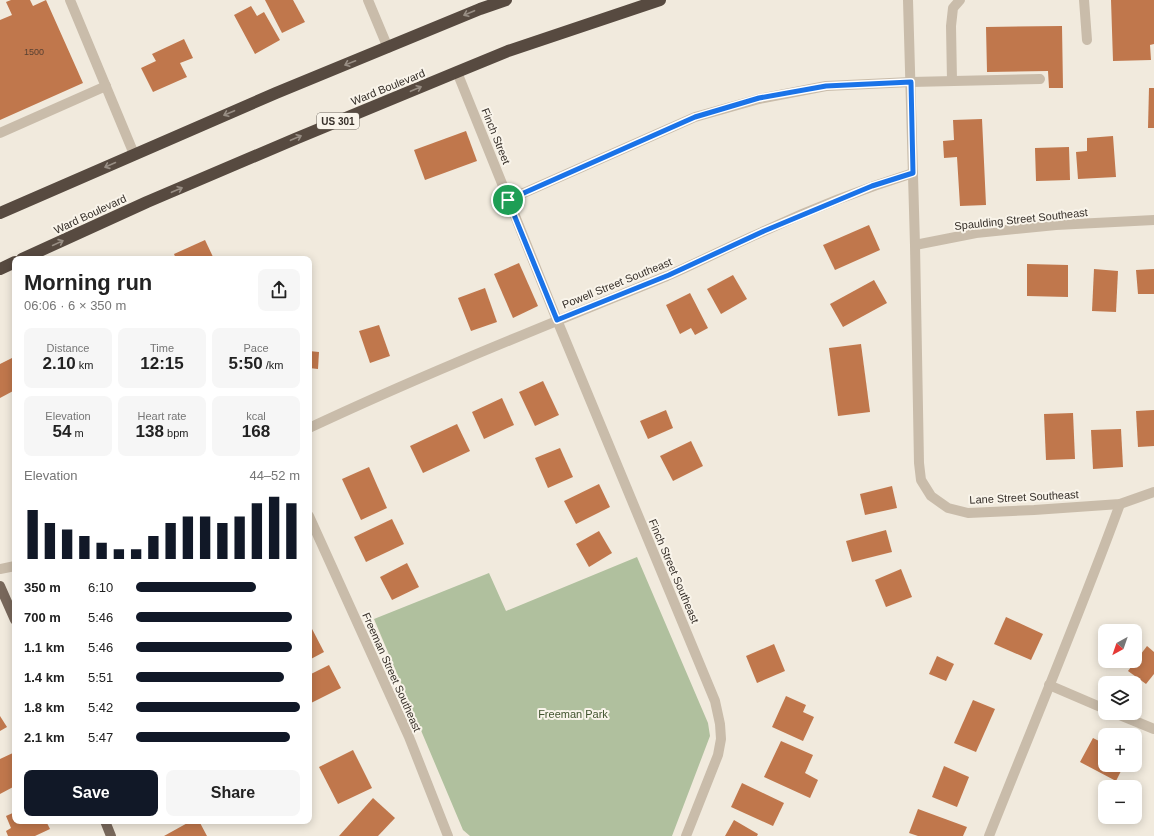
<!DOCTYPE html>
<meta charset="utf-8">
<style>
body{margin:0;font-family:Helvetica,sans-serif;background:#f6f6f6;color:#222;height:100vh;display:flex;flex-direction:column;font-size:15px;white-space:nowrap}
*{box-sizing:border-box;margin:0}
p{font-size:13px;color:#767676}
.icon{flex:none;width:22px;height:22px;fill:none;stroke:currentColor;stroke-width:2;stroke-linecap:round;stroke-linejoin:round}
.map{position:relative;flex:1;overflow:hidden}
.drawer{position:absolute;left:12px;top:256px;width:300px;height:568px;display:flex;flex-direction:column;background:#fff;border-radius:8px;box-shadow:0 2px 10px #0003}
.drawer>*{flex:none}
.needle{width:26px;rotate:220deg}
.buttons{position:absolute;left:1098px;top:624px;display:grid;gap:8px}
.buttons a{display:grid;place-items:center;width:44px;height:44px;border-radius:8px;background:#fff;box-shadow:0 2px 10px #0003;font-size:20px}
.pin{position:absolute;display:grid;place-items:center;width:34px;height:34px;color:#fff;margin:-17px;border:2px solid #fff;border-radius:50%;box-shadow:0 1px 4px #0007}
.round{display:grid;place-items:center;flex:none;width:42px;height:42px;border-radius:8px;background:#f6f6f6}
.head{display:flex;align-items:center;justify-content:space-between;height:68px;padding:0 12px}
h1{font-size:22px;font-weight:700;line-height:30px}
.metrics{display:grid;grid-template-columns:repeat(3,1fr);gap:6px;height:68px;padding:4px 12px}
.metrics div{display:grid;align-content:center;border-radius:8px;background:#f6f6f6;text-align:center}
.metrics b{font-size:17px;font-weight:700}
.metrics small{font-size:11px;font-weight:400}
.metrics p{font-size:11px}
.chart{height:112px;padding:8px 12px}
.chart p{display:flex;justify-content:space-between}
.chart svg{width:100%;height:72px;margin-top:4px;stroke:#111827;stroke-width:6}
.button{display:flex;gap:8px;margin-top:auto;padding:8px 12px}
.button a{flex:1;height:46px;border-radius:8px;background:#111827;color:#fff;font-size:16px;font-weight:700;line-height:46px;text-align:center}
.button a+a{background:#f6f6f6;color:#222}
ul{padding:0 12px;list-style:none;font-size:13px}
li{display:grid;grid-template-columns:64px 48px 1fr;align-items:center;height:30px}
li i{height:10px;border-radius:5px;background:#111827}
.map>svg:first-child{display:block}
</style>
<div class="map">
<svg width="1154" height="836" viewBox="0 0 1154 836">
<rect width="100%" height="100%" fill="#f1eadd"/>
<polygon fill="#b0c09e" points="637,557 708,723 710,736 672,836 470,836 463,830 374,619 489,573 506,611"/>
<g fill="#c0774c">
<polygon points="11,0 30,0 33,6 46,0 83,83 0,120 0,20 12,15 6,2"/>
<polygon points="265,0 293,0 305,22 282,33"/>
<polygon points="1111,0 1154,0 1154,44 1150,45 1151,60 1113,61"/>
<polygon points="251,6 257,16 264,12 280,40 255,54 234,15"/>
<polygon points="1062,26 1063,88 1049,88 1048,71 987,72 986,27"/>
<polygon points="184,39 193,58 180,63 187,77 153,92 141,68 156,61 152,54"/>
<polygon points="1149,88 1154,88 1154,128 1148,128"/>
<polygon points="982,119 986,205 960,206 957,157 944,158 943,141 954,140 953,120"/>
<polygon points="466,131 477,161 425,180 414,150"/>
<polygon points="1113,136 1116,177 1078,179 1076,152 1087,151 1087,138"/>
<polygon points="1069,147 1070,180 1036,181 1035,148"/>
<polygon points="869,225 880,250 835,270 823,245"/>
<polygon points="205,240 214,259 176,259 174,254"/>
<polygon points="519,263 538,306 513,318 494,274"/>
<polygon points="1027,264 1068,265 1068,297 1027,296"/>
<polygon points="1094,269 1118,271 1116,312 1092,311"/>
<polygon points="1154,269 1154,294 1138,294 1136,270"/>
<polygon points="733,275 747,299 721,314 707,289"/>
<polygon points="874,280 887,303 843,327 830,304"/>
<polygon points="485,288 497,322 471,331 458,298"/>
<polygon points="690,293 708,328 695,335 691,328 680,334 666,305"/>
<polygon points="379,325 390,356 370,363 359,331"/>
<polygon points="861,344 870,412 838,416 829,348"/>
<polygon points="309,351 319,352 318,369 309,368"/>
<polygon points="14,357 15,360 15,390 0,398 0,364"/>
<polygon points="543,381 559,415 535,426 519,392"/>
<polygon points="502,398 514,425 484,439 472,412"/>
<polygon points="666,410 673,428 648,439 640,421"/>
<polygon points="1154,410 1154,446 1138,447 1136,411"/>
<polygon points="1073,413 1075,459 1046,460 1044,414"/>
<polygon points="457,424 470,451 423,473 410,446"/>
<polygon points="1121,429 1123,467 1093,469 1091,430"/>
<polygon points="691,441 703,466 673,481 660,456"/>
<polygon points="560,448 573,477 548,488 535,458"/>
<polygon points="369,467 387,508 361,520 342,479"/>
<polygon points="599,484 610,507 576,524 564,501"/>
<polygon points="892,486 897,508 865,515 860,494"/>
<polygon points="392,519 404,544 366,562 354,537"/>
<polygon points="886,530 892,552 852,562 846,541"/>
<polygon points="599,531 612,553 589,567 576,544"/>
<polygon points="407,563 419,587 392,600 380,577"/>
<polygon points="901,569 912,597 886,607 875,580"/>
<polygon points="1006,617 1043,634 1031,660 994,644"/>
<polygon points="310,625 324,652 309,660 309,626"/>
<polygon points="774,644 785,671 757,683 746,656"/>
<polygon points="1147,646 1154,652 1154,674 1146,684 1128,671"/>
<polygon points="937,656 954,664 946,681 929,674"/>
<polygon points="329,665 341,688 309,704 309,675"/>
<polygon points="786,696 806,705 803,712 814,717 803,741 772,727"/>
<polygon points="973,700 995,709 976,752 954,743"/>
<polygon points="0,716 7,727 0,731"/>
<polygon points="1093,738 1105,744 1105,765 1124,765 1116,781 1080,762"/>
<polygon points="781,741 813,755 805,773 818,780 810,798 764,777"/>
<polygon points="353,750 372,788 338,804 319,767"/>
<polygon points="15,752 15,786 0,794 0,759"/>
<polygon points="944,766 969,777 957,807 932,797"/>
<polygon points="742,783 784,803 773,826 731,807"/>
<polygon points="373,798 395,818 378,836 339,836"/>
<polygon points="918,809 967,827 963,836 918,836 909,833"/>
<polygon points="15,812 15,821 46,821 50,829 35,836 8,836 6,831 11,828 6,816"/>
<polygon points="734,820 758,834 757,836 725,836"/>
<polygon points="191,821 199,821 207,836 164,836"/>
</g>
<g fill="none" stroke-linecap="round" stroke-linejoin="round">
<g stroke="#c9bcaa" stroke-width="10">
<polyline points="70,0 134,154"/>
<polyline points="1084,0 1087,40"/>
<polyline points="457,72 557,320"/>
<polyline points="952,81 951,26 953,8 960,0"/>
<polyline points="911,82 1040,79"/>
<polyline points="0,133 106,86"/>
</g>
<g stroke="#c9bcaa" stroke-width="10">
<polyline points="368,0 388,48"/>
<polyline points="908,0 915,245 919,463 921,480 931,496 948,508 968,513 1034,510 1120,504 1154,492"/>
<polyline points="508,200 695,117 759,99 826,86 911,82"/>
<polyline points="915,245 976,233 1056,225 1154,220"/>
<polyline points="557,320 715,701 720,724 721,739 718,755 686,836"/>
<path d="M309,428C426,373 547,325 667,276C699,262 730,246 762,232C811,209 862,189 913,173"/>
<polyline points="309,516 409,737 448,836"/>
<polyline points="0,569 15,566"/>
<polyline points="1049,685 1105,709"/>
<polyline points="1115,713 1154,729"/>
<path d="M989,836C1033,725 1079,616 1120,504"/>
</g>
<g stroke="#78685b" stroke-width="10">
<polyline points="0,586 15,620"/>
<polyline points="105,821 111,836"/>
</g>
<g stroke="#574a40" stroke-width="12">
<polyline points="0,213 276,93 480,9 506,0"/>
<polyline points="22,259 147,202 295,139 457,72 508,51 660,0"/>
<polyline points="0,269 15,262"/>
</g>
</g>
<defs><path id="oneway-shaft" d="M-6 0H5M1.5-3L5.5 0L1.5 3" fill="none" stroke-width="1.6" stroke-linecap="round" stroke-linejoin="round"/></defs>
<g stroke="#988e84">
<use href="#oneway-shaft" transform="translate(469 13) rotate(157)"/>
<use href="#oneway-shaft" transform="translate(350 63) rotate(158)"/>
<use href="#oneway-shaft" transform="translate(416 89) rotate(-23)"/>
<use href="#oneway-shaft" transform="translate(229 113) rotate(157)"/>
<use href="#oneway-shaft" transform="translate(296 138) rotate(-23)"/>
<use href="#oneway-shaft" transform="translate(110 165) rotate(156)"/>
<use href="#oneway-shaft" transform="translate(177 190) rotate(-23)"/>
<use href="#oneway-shaft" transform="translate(58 243) rotate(-25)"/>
</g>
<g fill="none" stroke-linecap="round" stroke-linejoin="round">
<g stroke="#fff" stroke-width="8">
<polygon id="route" points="911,82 913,173 872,186 764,231 669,275 557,320 508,200 695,117 759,98 826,86"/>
</g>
<use href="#route" stroke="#1a73e8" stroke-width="5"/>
</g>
<g text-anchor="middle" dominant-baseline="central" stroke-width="4" stroke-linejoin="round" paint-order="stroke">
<g font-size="9" fill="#584132">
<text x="34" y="52">1500</text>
</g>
<rect fill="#f9f4ea" stroke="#706a63" stroke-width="1" x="317" y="113" width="42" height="16" rx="3"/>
<g font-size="10" font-weight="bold" fill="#362f29">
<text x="338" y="121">US 301</text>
</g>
<g font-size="11" fill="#362f29" stroke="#f9f4ea">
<text transform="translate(388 87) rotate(-22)">Ward Boulevard</text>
<text transform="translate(496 136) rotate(68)">Finch Street</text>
<text transform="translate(90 214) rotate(-25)">Ward Boulevard</text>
<text transform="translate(1021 219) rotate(-6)">Spaulding Street Southeast</text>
<text transform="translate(617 283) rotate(-22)">Powell Street Southeast</text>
<text transform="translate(1024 497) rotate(-3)">Lane Street Southeast</text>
<text transform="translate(674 571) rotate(67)">Finch Street Southeast</text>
<text transform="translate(392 672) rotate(66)">Freeman Street Southeast</text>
</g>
<g font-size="11" fill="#41542e" stroke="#f9f4ea">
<text x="573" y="714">Freeman Park</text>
</g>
</g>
</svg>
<div class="buttons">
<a><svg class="needle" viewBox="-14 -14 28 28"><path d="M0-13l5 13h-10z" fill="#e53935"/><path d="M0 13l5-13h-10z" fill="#767676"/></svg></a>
<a><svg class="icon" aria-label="layers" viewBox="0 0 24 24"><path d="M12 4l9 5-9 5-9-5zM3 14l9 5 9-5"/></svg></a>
<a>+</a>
<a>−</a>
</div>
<div class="pin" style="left:508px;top:200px;background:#1e9e55"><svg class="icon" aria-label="arrive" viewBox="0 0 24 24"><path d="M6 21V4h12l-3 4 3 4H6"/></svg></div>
<section class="drawer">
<div class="head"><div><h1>Morning run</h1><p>06:06 · 6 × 350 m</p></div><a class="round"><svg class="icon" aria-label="share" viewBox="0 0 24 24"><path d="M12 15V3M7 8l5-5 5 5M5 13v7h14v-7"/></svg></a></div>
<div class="metrics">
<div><p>Distance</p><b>2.10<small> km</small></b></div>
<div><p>Time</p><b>12:15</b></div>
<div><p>Pace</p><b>5:50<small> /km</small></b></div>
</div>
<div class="metrics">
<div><p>Elevation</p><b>54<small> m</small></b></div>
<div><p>Heart rate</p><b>138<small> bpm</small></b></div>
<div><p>kcal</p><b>168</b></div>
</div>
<div class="chart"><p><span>Elevation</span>44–52 m</p>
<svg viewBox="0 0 160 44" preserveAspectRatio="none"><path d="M5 44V14M15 44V22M25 44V26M35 44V30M45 44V34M55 44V38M65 44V38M75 44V30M85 44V22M95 44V18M105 44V18M115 44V22M125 44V18M135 44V10M145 44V6M155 44V10"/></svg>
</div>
<ul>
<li><b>350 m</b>6:10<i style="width:73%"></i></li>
<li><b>700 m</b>5:46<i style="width:95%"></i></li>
<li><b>1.1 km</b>5:46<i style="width:95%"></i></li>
<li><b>1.4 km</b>5:51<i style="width:90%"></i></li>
<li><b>1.8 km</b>5:42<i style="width:100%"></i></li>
<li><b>2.1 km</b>5:47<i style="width:94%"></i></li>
</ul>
<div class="button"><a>Save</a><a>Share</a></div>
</section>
</div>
